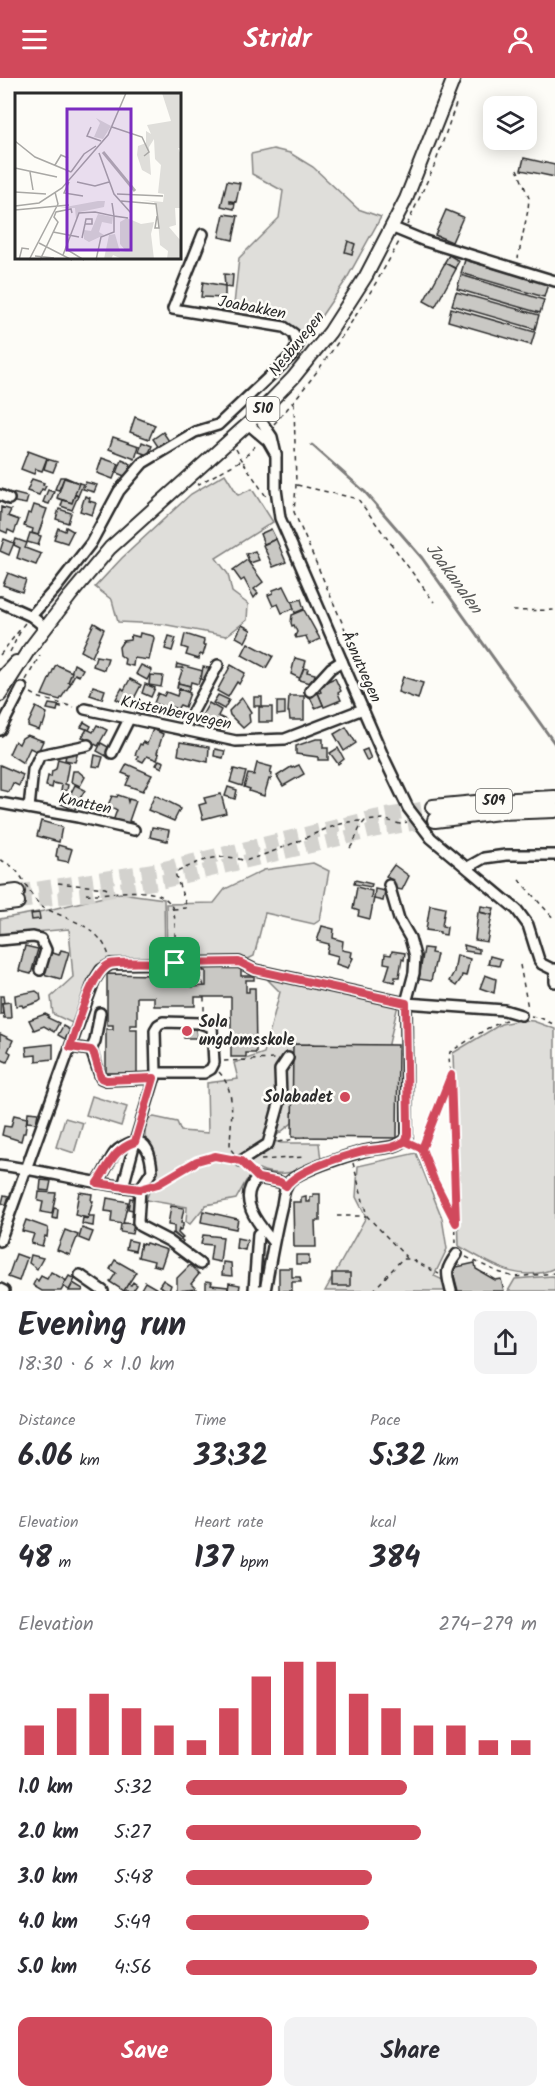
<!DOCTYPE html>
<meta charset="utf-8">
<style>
body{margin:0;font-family:Kalam,sans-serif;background:#f2f2f3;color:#2b2b33;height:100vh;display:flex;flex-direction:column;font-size:22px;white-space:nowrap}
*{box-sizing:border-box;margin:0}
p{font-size:20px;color:#7c7c81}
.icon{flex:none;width:33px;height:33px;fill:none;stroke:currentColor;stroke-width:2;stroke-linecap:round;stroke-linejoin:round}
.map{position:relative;height:1213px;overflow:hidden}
.sheet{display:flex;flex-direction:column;background:#fff;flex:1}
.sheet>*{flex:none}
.buttons{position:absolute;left:483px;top:18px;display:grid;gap:12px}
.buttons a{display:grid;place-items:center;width:54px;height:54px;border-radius:12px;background:#fff;box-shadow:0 3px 15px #0003;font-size:30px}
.pin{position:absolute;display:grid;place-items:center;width:51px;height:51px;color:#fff;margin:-26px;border-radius:12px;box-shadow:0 3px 9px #0006}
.round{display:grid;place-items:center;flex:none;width:63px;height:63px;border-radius:12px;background:#f2f2f3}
.head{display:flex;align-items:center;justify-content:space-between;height:102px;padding:0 18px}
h1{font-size:33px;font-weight:700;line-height:45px}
.metrics{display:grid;grid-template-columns:repeat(3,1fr);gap:9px;height:102px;padding:6px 18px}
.metrics div{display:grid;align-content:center}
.metrics b{font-size:30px;font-weight:700}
.metrics small{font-size:16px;font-weight:400}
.metrics p{font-size:16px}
.chart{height:168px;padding:12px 18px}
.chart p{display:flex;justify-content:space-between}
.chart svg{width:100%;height:108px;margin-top:6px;stroke:#d1495b;stroke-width:6}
.action{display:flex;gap:12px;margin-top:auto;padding:12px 18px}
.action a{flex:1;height:69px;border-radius:12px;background:#d1495b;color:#fff;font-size:24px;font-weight:700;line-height:69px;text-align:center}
.action a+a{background:#f2f2f3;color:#2b2b33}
ul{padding:0 18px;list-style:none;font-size:20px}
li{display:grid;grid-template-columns:96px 72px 1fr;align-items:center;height:45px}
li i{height:15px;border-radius:8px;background:#d1495b}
header{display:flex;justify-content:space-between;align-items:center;height:78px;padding:0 18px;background:#d1495b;color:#fff;font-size:27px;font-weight:700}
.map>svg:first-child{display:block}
</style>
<header><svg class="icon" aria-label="menu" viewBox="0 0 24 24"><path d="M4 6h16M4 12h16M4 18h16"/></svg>Stridr<svg class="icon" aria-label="person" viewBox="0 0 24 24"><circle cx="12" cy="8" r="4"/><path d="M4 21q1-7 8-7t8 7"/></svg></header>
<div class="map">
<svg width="555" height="1213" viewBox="0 0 555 1213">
<rect width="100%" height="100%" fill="#fdfcf7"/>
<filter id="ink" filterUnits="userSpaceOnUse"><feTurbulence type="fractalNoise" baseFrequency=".0167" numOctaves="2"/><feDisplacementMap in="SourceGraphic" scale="12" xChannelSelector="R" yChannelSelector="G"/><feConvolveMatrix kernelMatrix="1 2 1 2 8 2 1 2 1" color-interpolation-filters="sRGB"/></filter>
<g filter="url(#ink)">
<g fill="#dfdeda" stroke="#858482" stroke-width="1.5">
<polygon points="273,71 290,75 313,89 358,131 381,139 346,202 307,259 279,241 233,236 239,180 279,140 283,113 252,96 251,76"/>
<polygon points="225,396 238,417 252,411 273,444 216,480 228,496 232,514 248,526 247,542 226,558 162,546 118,544 112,522 95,509 122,480 191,416"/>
<polygon points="313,785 329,793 320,842 314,846 265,835 254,878 248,881 167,883 166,826 214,825 225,811 264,792"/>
<path d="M120,815L164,821L165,880L113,881C90,890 82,924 72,945L53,936L51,919L73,899L69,851L0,857V841L44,833Z"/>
<path d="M268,902H294L398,927L384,987L310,965L297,977L292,1045L271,1062L281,1065H319L321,1083C300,1092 282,1101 259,1091L246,1103L236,1121L206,1127L190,1146L186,1144L187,1129L146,1122L156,1095L155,1077L145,1062V1041L154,1039L177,1044L181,1053L208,1055L207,1005L238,1001L234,985L264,975L280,914Z"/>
<path d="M521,942L533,943L555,951V1190C519,1207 490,1185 459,1168L453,975L501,946Z"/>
<polygon points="92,1018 127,1029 121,1048 86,1037"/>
<polygon points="65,1040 83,1045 74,1075 56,1069"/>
<polygon points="416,1075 442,1140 447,1171 434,1198 443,1202 448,1213 325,1213 366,1139 356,1119 358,1088"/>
<polygon points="552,1198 555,1199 555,1213 508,1213 515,1201"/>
</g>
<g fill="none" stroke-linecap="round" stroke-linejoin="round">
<polyline stroke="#7e7d7b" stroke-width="3" points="312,367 365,414 422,480 555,666"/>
</g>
<g fill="#c9c8c4" stroke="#2b2b2b" stroke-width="1.5">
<polygon points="524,80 555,87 555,99 521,92"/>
<polygon points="227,103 240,105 236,124 230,123 230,125 235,125 234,131 221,128"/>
<polygon points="446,132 463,139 452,164 435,157"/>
<polygon points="224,136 238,138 233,162 219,159"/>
<polygon points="348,163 355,166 352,176 345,174"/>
<polygon points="449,177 459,183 455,190 444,185"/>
<polygon points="465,182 548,206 544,219 461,195"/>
<polygon points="445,185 456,191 435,229 424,223"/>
<polygon points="224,196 233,197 232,210 225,209"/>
<polygon points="461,197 544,222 540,235 457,211"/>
<polygon points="203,204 225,208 225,220 201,219"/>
<polygon points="456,214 539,237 535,251 452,227"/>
<polygon points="451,230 535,254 531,267 448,243"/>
<polygon points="135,339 155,347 149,361 130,354"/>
<polygon points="163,354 169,363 159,370 153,361"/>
<polygon points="113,359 139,368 135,381 109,371"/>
<polygon points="142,364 152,368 148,377 139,374"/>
<polygon points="28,373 47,380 42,393 36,391 34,396 21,391"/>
<polygon points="102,380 119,386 113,401 97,395"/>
<polygon points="47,381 57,384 53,394 44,391"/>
<polygon points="122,382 131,386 127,399 117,395"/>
<polygon points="60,399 65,399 79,405 64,400 59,412 55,411"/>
<polygon points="64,400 79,405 72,425 57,420"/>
<polygon points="32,401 44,405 43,407 46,408 44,412 42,411 39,417 27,413"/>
<polygon points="85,404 97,407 94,414 83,411"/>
<polygon points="79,405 83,406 78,418 75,416"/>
<polygon points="48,412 54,414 49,426 43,424"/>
<polygon points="12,415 28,419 26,426 9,423"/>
<polygon points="75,417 78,418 72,432 61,428 63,422 72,425"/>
<polygon points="85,418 90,420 89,423 96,425 92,437 80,433"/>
<polygon points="34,427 47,431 38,457 32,455 33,451 24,448 28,435 31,436"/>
<polygon points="1,429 11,432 8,438 19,442 14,455 8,452 7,455 0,452"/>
<polygon points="59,431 71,435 68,445 56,441"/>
<polygon points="66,449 73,453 67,465 54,461 58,450 65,453"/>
<polygon points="271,451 276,461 264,466 260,456"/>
<polygon points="30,455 41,458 38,467 27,464"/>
<polygon points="4,461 14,465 9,477 0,473"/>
<polygon points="16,461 27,465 25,470 41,476 36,487 17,480 20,470 14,467"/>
<polygon points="276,461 286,484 273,489 263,467"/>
<polygon points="255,473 259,482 250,485 246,476"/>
<polygon points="247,482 263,504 254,511 258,515 254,520 244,501 241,503 233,492"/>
<polygon points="8,495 26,502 22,514 3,507"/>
<polygon points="284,508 295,530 282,535 278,526 273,528 268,517 273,515 273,512"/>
<polygon points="301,521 304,531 295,535 292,524"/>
<polygon points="304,532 320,561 309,566 306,558 296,560 295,558 297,554 294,547 292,548 291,545 292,537"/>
<polygon points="94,545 104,551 92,579 81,573"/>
<polygon points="242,547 251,552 245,564 236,559"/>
<polygon points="140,555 153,558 154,560 149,582 134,580 133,588 124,586 125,581 120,577 119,569 123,563 130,562 131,557 139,559"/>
<polygon points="185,556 204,562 203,567 206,567 203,577 200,576 199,581 186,577 188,571 182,569"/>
<polygon points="169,558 176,560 172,573 165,571"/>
<polygon points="248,565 273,578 266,590 242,577"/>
<polygon points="96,578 108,580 104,592 93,588"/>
<polygon points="295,580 306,583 301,601 291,596"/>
<polygon points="74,586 83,591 79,598 75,596 70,605 68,604"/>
<polygon points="177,586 203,593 198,606 191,604 190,608 178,605 183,590 176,590"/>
<polygon points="57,587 72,594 68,604 71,605 60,622 42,617 55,588"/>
<polygon points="141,587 152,592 147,602 136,596"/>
<polygon points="231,587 245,595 239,606 237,604 228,619 217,613"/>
<polygon points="203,589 209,590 205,603 201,601"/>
<polygon points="304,590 308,591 307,594 315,596 313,606 299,602"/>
<polygon points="150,597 163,598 161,609 149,607"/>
<polygon points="403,599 423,605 418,621 398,614"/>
<polygon points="335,600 341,613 338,615 341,622 324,629 318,615 321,614 318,607"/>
<polygon points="130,601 141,607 130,628 116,621 122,610 124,612"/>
<polygon points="178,605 190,608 188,613 177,610"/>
<polygon points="145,606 155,610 151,619 142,615"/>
<polygon points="93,608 105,612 102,621 90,617"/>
<polygon points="179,611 190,615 185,629 180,627 177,631 169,628 168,631 154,625 158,615 164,618 166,614 177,618"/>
<polygon points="318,615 323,627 315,630 310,619"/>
<polygon points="218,617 229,622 224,631 213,625"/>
<polygon points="289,618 304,618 304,642 290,642 289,634 288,634"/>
<rect x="254" y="619" width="8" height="9"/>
<polygon points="242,620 251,634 249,637 250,644 243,650 230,637 229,633"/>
<polygon points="277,624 285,624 285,636 277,637"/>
<polygon points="209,625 221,632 218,638 226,642 220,652 200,641"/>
<polygon points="49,626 61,628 61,630 58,629 57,633 47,631"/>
<polygon points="36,629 47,635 43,648 41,647 39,652 28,648 28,646"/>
<rect x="259" y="629" width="13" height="15"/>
<polygon points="84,644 91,648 89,652 81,649"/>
<polygon points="97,647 107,652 98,668 82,659 87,651 93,654"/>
<polygon points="346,649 356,665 344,673 334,656"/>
<polygon points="153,651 163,656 157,675 159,676 157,682 147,678 143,684 137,681 138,678 135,677 140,666 142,667 143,664 147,666"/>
<polygon points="27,657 43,663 38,674 30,670 23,685 9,676 15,663 19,666 22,660"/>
<polygon points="316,661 323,661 323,670 328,670 328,682 318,682 318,679 296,676 296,668"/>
<polygon points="180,664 209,669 208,684 178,677"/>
<polygon points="101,665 110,670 106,678 97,673"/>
<polygon points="338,670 344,681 338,686 330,675"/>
<polygon points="215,671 225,673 223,680 214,678"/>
<polygon points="367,671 371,681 367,683 362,673"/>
<polygon points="67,672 78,674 75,684 65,682"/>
<polygon points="95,677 103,679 100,689 93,688"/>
<polygon points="58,681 69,684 65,706 68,707 67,712 61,713 62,707 53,705 52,710 46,708 48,698 51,699 52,693 56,691"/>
<polygon points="159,682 164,684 162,690 156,687"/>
<polygon points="257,685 272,689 270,695 272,696 271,702 269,701 264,718 249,713 250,711 244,709 248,696 254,697"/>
<polygon points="127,686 152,697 143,713 126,707 130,698 122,695"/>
<polygon points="0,687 23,697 19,708 13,705 9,714 0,712"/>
<polygon points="299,687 304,696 283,708 277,698 291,689 292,690"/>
<polygon points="234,691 246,694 242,708 230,704"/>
<polygon points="73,693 78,693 85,699 80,708 71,704"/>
<polygon points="75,707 85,712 79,722 81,723 74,732 61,726 67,715 70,717"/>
<polygon points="228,709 237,712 235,721 225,718"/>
<polygon points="221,716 226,735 203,741 199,727 206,725 204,720"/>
<polygon points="118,717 127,720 128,724 129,721 136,723 129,743 132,744 130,750 113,743 117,732 108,727 112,718 117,719"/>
<polygon points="155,717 179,729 180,731 174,743 148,732"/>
<polygon points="41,743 62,749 59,764 37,758"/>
<polygon points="152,749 169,752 167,763 150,759"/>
<polygon points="58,767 72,771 68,784 58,782 58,779 56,778"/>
<polygon points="394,787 409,798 402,812 392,810 393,803 386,798"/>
<polygon points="355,802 372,806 371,809 354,806"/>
<polygon points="357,809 372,813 371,819 374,820 370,841 358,838 359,833 353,831"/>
<polygon points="375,811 385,813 383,823 374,821"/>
<polygon points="430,827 445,830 442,848 447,849 446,857 440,856 440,854 426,852"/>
<polygon points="481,828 494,830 492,837 480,834"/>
<polygon points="478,834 492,837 487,864 475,862"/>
<polygon points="39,835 40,841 32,842 31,836"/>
<polygon points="322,848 334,851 333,860 343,863 342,872 352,874 351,879 353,880 348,890 336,886 338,878 327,875 329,866 317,863"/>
<polygon points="464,867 479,871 479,875 465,873"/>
<polygon points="25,868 38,871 31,896 19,893"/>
<polygon points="424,870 432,871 431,875 437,876 431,903 419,901"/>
<polygon points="61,872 69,874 61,901 43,896 50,874 59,877"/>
<polygon points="392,873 405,875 404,882 402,881 399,899 395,899 395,904 385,902 390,886 384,885 385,876 391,877"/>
<polygon points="457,877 470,881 466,898 462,897 461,901 456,908 449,903 454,894"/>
<polygon points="490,878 501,881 499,888 488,886"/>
<polygon points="241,887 241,898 254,898 254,902 246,902 246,914 249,914 249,910 255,910 256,975 246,975 246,979 231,979 231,919 195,919 195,928 154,928 154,919 137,919 137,947 130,947 130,951 137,951 137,995 106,995 106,951 113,951 113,947 107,947 107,896 156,897 156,895 192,895 192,909 206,908 206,893 203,893 203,888"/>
<polygon points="485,897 496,901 494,915 480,910"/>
<polygon points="36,913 40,916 41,922 38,924 23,929 22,927 16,928 15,917"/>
<polygon points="0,918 3,918 4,925 2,925 3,936 0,936"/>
<polygon points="10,924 11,940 4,940 2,925"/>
<polygon points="45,936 49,938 48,940 59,945 54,954 44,948 34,952 29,942"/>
<polygon points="63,948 70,952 65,961 58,957"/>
<polygon points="183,951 196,951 197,960 184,960"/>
<polygon points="0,956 13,962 8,973 11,975 7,984 0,981"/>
<polygon points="53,966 53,981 36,983 36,977 27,978 26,969"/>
<polygon points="293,966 398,967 397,1060 292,1059"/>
<polygon points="28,1034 38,1035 36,1045 27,1044"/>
<polygon points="14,1037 27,1040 25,1055 23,1055 21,1063 2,1057 4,1048 11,1049"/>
<polygon points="41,1102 51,1103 49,1113 40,1112"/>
<polygon points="39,1114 56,1115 52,1136 41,1134 43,1124 38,1123"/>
<polygon points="79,1114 92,1116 91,1123 93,1123 88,1140 75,1137"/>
<polygon points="313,1116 320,1116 320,1143 315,1143 316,1169 294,1169 293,1124 301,1124 301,1119 306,1118 306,1124 310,1124 310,1119 313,1119"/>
<polygon points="4,1117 9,1118 6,1127 2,1125"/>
<polygon points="107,1120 128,1124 123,1146 111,1144 112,1134 105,1133"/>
<polygon points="130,1120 135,1121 133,1132 128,1131"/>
<polygon points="171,1128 184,1130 181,1145 183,1145 183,1148 180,1153 179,1151 178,1155 183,1160 181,1161 174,1155 174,1148 168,1147"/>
<polygon points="54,1130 58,1131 57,1141 52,1140"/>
<polygon points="203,1133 238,1141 236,1151 201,1144"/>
<polygon points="89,1138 94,1138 93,1148 82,1146 83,1140 88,1141"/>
<polygon points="26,1142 48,1150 47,1159 45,1158 42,1168 31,1165 34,1156 22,1153"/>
<polygon points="124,1145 134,1146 132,1156 120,1154 121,1146"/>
<polygon points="82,1150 93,1154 89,1164 79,1160"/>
<polygon points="65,1152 78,1157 70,1177 57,1172"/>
<polygon points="173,1155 183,1163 179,1168 169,1160"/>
<polygon points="203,1157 223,1159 220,1184 210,1182 212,1167 201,1166"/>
<polygon points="237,1160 247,1162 245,1172 236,1170"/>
<polygon points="128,1162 137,1164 135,1173 126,1171"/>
<polygon points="141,1165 145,1167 146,1165 167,1172 161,1189 153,1187 154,1183 138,1179"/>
<polygon points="16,1176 27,1180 19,1203 8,1199"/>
<polygon points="31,1177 43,1180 37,1191 29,1185"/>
<rect x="296" y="1177" width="13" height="9"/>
<polygon points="115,1182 136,1194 124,1213 110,1204 116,1195 110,1191"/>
<polygon points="223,1184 231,1185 232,1198 222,1197"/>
<polygon points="475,1185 476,1191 495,1202 501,1201 504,1213 458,1213 452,1190"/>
<polygon points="190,1187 199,1196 191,1206 196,1211 177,1213 177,1200"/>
<polygon points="279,1190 292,1190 292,1199 300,1199 301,1204 292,1204 292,1213 279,1213"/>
<polygon points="51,1194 67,1203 61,1213 42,1213 35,1209 33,1207 36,1201 38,1203 41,1198 47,1201"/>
<rect x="332" y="1195" width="18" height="13"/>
<polygon points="69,1198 75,1201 69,1212 63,1208"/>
<polygon points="163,1202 171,1207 169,1213 159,1208"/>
<polygon points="206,1203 212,1204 211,1207 228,1209 228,1213 206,1213"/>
<polygon points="133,1204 137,1207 133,1213 124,1213 128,1206 131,1207"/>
<polygon points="145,1204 159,1212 159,1213 140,1213"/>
<polygon points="73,1205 83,1211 82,1213 69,1213"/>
<polygon points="229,1205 240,1207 239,1213 228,1213"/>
</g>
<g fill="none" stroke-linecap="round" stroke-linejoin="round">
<g stroke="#d3d2ce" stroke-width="14" stroke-dasharray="14 7" stroke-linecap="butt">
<polyline points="17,814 160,791 375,739 433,729"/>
<polyline points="17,824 91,816 164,803 377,752 435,742"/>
</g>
<g stroke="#2b2b2b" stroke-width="14">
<g id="minor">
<polyline points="391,149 425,163 555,203"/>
<polyline points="248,346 268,363 276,377 272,359 257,337"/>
<polyline points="276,377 276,411 280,440 384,680 408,730 431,760 517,832 528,847 539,882 542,886 554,892"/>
<polyline points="0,417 9,421"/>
<polyline points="0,524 31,538 46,550"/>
<polyline points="31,538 56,510 91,465 119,413 143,385 195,354 218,347 291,278 298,267 294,256 284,249 173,231 203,156"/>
<polyline points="310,613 331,590 342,583"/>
<polyline points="85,631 236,663 285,661 363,631"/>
<polyline points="0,652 22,610"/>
<polyline points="183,652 218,587"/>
<polyline points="112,675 129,641"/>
<polyline points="0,725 78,739 134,752"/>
<polyline points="29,730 33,692 40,677 88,667"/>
<polyline points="468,789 484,780 506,777 555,777"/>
<polyline points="389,807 399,841 410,860 415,878 414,895 406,925 504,932 521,937"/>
<polyline points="0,862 33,859 41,861 46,872 40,892"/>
<polyline points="555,891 555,904"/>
<polyline points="71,969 91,972 101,1000 106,1002 155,1000"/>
<polyline points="91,972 95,963 100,935"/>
<polyline points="241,1083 268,1066 281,1019 280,992 288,980"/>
<path d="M0,1087C47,1093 93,1106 140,1111L152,1093C151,1080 148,1059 130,1065C124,1068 118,1070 114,1076C108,1085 104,1096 97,1105"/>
<polyline points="123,1109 135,1064 156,995 204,995 211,991 214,985 212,949 200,945 163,944 158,947 155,952 156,995"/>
<polyline points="140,1111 138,1144 140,1148 169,1163 200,1186"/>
<polyline points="263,1152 258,1156 254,1212 265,1212"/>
<path d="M0,1163L94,903L101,892L111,886L239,884L255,892L406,925L407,1060C396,1072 379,1069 364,1073C349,1077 297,1093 288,1105C284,1111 283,1120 282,1127C275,1155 270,1184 265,1213"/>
<path d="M273,1164C259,1147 235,1120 258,1100L280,1104L286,1108"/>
<polyline points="80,1197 103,1213"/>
<polyline points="0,1211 4,1213"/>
<path d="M451,1213C446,1194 445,1192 457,1176"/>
</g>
</g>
<g stroke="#2b2b2b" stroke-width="16">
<g id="major">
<polyline points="0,601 16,584"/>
<polyline points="0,617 28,573 70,518 110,470 248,346 293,300 330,254 366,198 406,121 454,0"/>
</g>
</g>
<g stroke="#2b2b2b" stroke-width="18">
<g id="highway">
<polyline points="433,729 497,723 555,720"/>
<polyline points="435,742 499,734 555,732"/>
<polyline points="0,816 17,814"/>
<polyline points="0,826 17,824"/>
</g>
</g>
<g stroke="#2b2b2b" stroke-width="1.5" stroke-dasharray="4.5 4.5" stroke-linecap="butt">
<polyline points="517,91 529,120 528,132 518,180"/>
<polyline points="407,147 435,86 457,23"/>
<polyline points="294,325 296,407 294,434 354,572"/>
<path d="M274,346C324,290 365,227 400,162"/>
<polyline points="236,371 242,382 257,366"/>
<polyline points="197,407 242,382 267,420"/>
<polyline points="297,407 358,421 434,524"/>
<polyline points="513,533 555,532"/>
<polyline points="10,574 21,552"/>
<polyline points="0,577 25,545"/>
<polyline points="26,602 40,577"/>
<polyline points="31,615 40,620 74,629"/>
<path d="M350,770C357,761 357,751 365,743L383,741L400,746L407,744"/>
<path d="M0,782C24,790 25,814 42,829C68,842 100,847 109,878"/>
<polyline points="519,802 555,842"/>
<polyline points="58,805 105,810 111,813"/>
<path d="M86,816C107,818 165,802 173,832C177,845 174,862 175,875"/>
<path d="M173,831L187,830L175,795C197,784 220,773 245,783C260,778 275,773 289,767C314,757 338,742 365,743"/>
<polyline points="520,887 528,930"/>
<polyline points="200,895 204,908"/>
<polyline points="204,919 204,935"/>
<polyline points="531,938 541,940 555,947"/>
<polyline points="224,983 276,981"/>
<path d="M219,994C238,1015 230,1044 230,1070L235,1077"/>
<polyline points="278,1064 306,1059"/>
<polyline points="414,1067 422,1071 434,1103 454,1143"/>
<polyline points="422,1071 450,998"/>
<polyline points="261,1082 304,1079"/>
<polyline points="353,1085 367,1138 407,1180"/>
<polyline points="155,1107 188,1087 207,1079 233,1082"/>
<polyline points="337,1138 366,1138"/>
<polyline points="456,1165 452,1017 449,979 450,974 488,950 506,942"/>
<polyline points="466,1179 498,1194 514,1199 555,1195"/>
<polyline points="373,1213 402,1181 411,1181 439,1196"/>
</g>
<use href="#minor" stroke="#fdfcf7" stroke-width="9"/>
<use href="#major" stroke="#fdfcf7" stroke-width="12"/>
<use href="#highway" stroke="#fdfcf7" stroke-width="14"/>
</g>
</g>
<g fill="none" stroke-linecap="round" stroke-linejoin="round" filter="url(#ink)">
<g stroke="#fff" stroke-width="12">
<path id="route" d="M175,885C162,885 120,883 110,886C91,893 77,950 70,969L91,972L94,976L101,1000L106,1002L154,1000L135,1064C113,1072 110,1086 97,1105L140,1111L158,1106L197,1083L215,1078L241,1083L258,1100L280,1104L286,1108C297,1092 344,1078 363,1073C377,1070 393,1072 405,1063L422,1071L434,1102L456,1145L451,997L422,1071L405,1063L408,1057V1048L406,925L255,892L239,884L175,885"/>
</g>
<use href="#route" stroke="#d1495b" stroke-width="8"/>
</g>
<g fill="#d1495b" stroke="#fdfcf7" stroke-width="2">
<circle cx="187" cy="953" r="6"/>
<circle cx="345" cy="1019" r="6"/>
</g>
<g text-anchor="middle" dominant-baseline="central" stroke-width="5" stroke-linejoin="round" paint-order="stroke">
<g fill="#fdfcf7" stroke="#6a6a68" stroke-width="1.5">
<rect x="246.5" y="319" width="33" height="24" rx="4.5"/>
<rect x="476" y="711" width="36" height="24" rx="4.5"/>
</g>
<g font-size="15" font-weight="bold" fill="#2b2b2b">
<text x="263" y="331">510</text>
<text x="494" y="723">509</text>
</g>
<g font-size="16" fill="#2b2b2b" stroke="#fdfcf7">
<text transform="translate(252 230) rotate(11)">Joabakken</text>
<text transform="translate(297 266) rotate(-51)">Nesbuvegen</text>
<text transform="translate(361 589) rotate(66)">Åsnutvegen</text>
<text transform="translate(176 635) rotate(12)">Kristenbergvegen</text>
<text transform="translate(85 726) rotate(12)">Knatten</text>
</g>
<g font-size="16" font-weight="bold" fill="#2b2b2b" stroke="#fdfcf7" text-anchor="start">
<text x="199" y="944">Sola<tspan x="199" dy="18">ungdomsskole</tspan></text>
<text x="333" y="1019" text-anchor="end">Solabadet</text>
</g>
<g font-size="18" font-style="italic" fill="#5b5b5a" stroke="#fdfcf7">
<text transform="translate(453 501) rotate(54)">Joakanalen</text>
</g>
</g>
<g transform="translate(15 15)">
<rect width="166" height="166" fill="#fdfcf7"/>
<path d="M147,0H166V55H163L166,62V115H160L161,132L154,134L166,148V166H152L153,158L145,152L142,115L139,109L127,107L148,109L149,101L143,100L146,72L140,66L139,46L134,54L136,82L127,77L122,62L123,53L131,50V38L136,41L132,32L156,28ZM81,25L96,33L88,46L79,44L85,30ZM83,108H90L89,114L65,119L61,126L60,115H45ZM83,121L98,124L97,131L87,129L84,139L89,142L74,149L69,146V137L76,138ZM112,125L126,131L139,129L136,141L139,166H107L98,162L96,166H89L94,142L100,141L105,159L111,158L105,151V129Z" fill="#dfdeda"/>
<path fill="none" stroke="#b5b4b1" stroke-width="3" d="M88,59L120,98"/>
<path fill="none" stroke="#a9a8a5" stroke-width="1.5" d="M76,34L72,43L86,48M97,34L127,44L134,59L129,63M0,48L20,64L56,79M84,60L99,101L116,120M40,72L46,62L53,65M0,75L42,84M15,79L18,97M56,79L69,61L81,53M54,89L49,100L68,103M62,89L80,93L94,89M0,99L31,101M102,101L148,103M106,108L141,111L144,135H140L142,123M97,110L99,123L113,125M0,113L24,110L47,95L93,42L111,0M0,117L54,112M38,139L64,144M67,145L70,131H77V126H71L70,131M24,150L57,167M51,156L69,167M48,162L64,120L80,119L99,123V139L86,144L81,167M20,163L39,165M4,167L7,155L14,156M14,167L43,111L40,99M25,167L43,129L39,124L41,119L56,116L57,120"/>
<path fill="#7b2cbf" fill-opacity="0.15" stroke="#7b2cbf" stroke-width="3" d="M52,16H116V157H52Z"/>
<rect width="166" height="166" fill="none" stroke="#2b2b2b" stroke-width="3"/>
</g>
</svg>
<div class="buttons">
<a><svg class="icon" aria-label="layers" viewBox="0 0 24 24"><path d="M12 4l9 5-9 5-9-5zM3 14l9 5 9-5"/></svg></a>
</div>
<div class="pin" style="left:175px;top:885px;background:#1e9e55"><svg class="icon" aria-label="arrive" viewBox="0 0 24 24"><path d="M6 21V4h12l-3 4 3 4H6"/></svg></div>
</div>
<section class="sheet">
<div class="head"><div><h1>Evening run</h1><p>18:30 · 6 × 1.0 km</p></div><a class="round"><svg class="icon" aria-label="share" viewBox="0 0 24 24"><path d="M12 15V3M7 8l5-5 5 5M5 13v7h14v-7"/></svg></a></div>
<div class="metrics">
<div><p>Distance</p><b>6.06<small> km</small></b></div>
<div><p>Time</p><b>33:32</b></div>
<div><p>Pace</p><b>5:32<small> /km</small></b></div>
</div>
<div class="metrics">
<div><p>Elevation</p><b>48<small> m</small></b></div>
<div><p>Heart rate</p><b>137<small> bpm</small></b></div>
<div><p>kcal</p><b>384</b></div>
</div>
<div class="chart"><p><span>Elevation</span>274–279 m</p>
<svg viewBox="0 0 160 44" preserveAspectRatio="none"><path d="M5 44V32M15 44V25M25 44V19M35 44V25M45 44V32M55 44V38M65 44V25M75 44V12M85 44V6M95 44V6M105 44V19M115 44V25M125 44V32M135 44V32M145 44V38M155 44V38"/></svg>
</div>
<ul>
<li><b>1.0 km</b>5:32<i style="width:63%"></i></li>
<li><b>2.0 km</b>5:27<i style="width:67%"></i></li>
<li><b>3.0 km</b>5:48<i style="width:53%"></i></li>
<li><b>4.0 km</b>5:49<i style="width:52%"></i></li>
<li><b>5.0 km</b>4:56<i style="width:100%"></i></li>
</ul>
<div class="action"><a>Save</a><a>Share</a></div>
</section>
